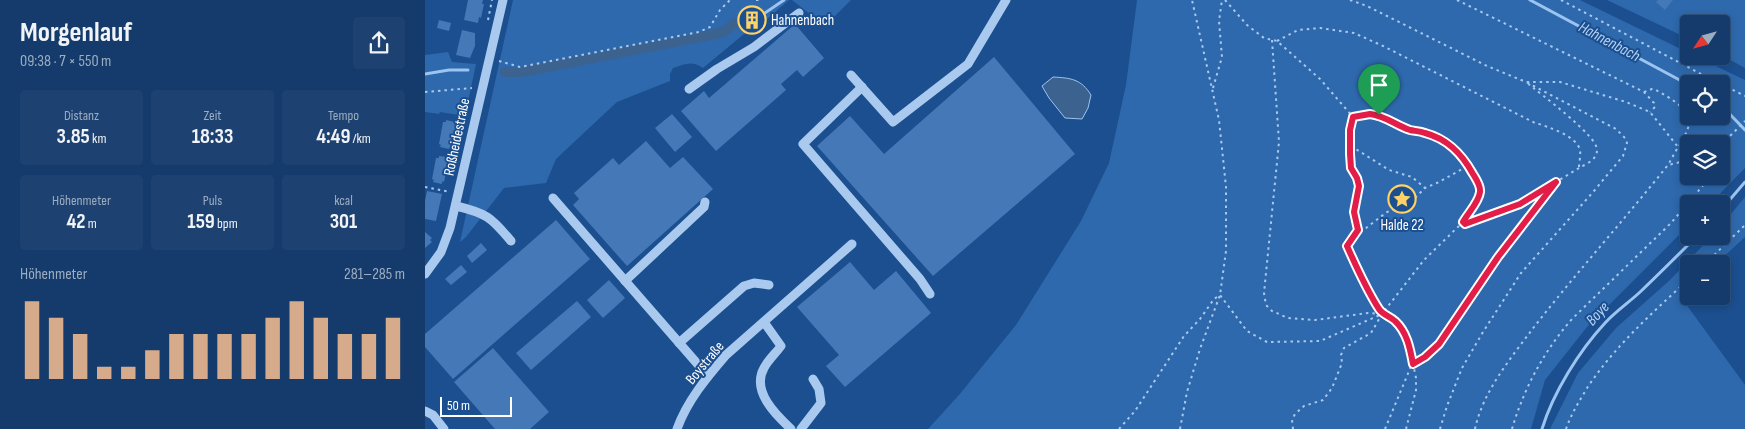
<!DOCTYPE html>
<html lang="de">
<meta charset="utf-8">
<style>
body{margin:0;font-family:"Sofia Sans Condensed",sans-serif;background:#1d4271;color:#f1f3f6;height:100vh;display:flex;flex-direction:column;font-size:19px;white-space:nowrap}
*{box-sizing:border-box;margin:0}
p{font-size:16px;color:#9dadc1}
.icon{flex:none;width:28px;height:28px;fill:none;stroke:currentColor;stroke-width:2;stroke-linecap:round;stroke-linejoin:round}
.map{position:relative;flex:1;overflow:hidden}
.drawer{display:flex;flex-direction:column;background:#143b6b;width:425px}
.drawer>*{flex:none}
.needle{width:32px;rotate:234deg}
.fabs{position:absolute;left:1255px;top:15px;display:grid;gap:10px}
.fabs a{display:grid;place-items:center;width:50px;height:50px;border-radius:5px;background:#143b6b;box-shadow:0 2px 8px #0003,0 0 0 1px #33557e;font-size:25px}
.scale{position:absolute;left:15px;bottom:12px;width:72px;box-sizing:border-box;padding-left:5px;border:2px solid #fff;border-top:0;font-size:14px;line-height:18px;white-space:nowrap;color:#fff;-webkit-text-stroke:4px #1b4f8f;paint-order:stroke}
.pin{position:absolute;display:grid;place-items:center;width:42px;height:42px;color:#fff;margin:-51px -21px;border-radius:50% 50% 50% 0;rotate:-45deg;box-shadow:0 0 5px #0007}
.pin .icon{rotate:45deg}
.round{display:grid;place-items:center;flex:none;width:52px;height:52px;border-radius:5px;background:#1d4271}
.head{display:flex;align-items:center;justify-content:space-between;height:85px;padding:0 20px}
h1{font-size:28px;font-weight:700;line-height:38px}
.metrics{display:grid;grid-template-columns:repeat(3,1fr);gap:8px;height:85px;padding:5px 20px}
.metrics div{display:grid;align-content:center;border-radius:5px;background:#1d4271;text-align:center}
.metrics b{font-size:21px;font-weight:700}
.metrics small{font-size:14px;font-weight:400}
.metrics p{font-size:14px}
.chart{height:140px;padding:10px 20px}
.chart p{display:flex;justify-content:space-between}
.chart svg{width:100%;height:90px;margin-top:5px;stroke:#d6ab8b;stroke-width:6}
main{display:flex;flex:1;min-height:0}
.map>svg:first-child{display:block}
</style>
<main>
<section class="drawer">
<div class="head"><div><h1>Morgenlauf</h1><p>09:38 · 7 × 550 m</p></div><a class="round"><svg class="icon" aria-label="share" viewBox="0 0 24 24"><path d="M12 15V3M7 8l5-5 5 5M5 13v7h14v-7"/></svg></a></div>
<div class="metrics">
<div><p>Distanz</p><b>3.85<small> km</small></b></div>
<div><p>Zeit</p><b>18:33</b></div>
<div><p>Tempo</p><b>4:49<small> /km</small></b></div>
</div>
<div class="metrics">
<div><p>Höhenmeter</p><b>42<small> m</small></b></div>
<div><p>Puls</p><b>159<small> bpm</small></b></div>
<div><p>kcal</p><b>301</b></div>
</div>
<div class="chart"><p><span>Höhenmeter</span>281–285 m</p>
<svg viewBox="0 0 160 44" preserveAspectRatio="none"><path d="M5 44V6M15 44V14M25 44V22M35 44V38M45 44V38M55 44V30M65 44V22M75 44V22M85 44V22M95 44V22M105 44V14M115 44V6M125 44V14M135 44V22M145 44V22M155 44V14"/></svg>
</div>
</section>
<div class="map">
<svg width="1320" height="429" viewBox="0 0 1320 429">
<rect width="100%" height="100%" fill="#1b4f8f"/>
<g fill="#2e69ad" fill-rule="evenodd">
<path d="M88,0H364L327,32L319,34L278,68C267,60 259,64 248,68L245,74V81L192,102L131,159L121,183L79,188L41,237L35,242Z"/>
<polygon points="367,0 426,0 400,26"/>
<path d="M712,0H1155L1264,53V56H1270L1320,80V168L1285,204H1264V225L1162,327L1120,380L1106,429H503L534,395L591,325L656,221L684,163L701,85ZM1264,84H1296V116H1264ZM1264,144H1296V176H1264Z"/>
<polygon points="1182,0 1320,0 1320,68 1296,55 1296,24 1264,24 1264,39"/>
<polygon points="23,52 27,62 51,64 40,116 15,112 14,114 0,112 0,55"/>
<polygon points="1320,197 1320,237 1291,264 1264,264 1264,288 1255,296 1320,385 1320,429 1125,429 1153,373 1191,328 1245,280 1287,236 1296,236 1296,226"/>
</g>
<path fill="#3c6290" stroke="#9cc4f0" d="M628,77C646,78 656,79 666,95L663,108L657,119L640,118L624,98L617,86Z"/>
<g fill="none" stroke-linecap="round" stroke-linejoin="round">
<g stroke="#9cc4f0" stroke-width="3">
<polyline points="1105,0 1264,85"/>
<polyline points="334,17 359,0"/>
<polyline points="0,74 24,70 43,70"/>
<polyline points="1296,105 1320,130"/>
<polyline points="1296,210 1320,182"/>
<path d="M1117,429C1128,393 1154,351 1180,323C1190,312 1203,303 1214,293C1234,274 1253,255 1272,236"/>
</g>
<g stroke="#3c6290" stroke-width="10">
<polyline points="310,23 324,21"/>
<polyline points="80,72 96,72 291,34 300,31 307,25"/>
</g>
</g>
<g fill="#4478b7">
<polygon points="43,0 58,0 57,4 59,4 56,18 54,17 53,23 39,20"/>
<polygon points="1233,0 1248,0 1240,10 1231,2"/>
<polygon points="327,16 331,24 325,25 323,17"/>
<polygon points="14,20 26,23 24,31 12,28"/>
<polygon points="370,24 399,58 378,77 372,70 356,84 361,90 291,151 256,111 279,91 284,98"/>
<polygon points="37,30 50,33 50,46 45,58 31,55"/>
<polygon points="569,57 650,154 508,276 392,146 425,116 459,154"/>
<polygon points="247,114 267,137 250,152 230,128"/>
<polygon points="21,120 30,122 29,124 32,125 27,147 25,147 24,149 15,147 16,145 14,144 18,122 21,122"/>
<polygon points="221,141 245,168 258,157 288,189 202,266 148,205 154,199 149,193 188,158 194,165"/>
<polygon points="14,156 22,157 22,160 24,160 19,182 17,181 17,184 8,182 9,180 7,179 11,158 14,158"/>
<polygon points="2,191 17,194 11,221 0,219 0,201"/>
<polygon points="131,220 165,259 28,379 0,347 0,334"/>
<polygon points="0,232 7,238 5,240 7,242 0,248"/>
<polygon points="56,243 62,250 47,263 42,256"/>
<polygon points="425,262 449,290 471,271 506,313 420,387 401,366 414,355 372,307"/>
<polygon points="36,265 42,272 26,285 20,279"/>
<polygon points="184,280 200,298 178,318 162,300"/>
<polygon points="152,301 166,317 106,370 91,353"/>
<polygon points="68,348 124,412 105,429 70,429 29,382"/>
</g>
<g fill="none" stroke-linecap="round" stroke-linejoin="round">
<g stroke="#a9c9ee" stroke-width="2" stroke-dasharray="2.5 4" stroke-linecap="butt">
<polyline points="331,0 335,0"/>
<polyline points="800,0 822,25 839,38 852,41 895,79 928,117"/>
<polyline points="925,0 942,6 1062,66 1101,82 1135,82 1201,102 1225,112 1253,147 1243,165"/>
<polyline points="1032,0 1219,92 1229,103 1230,107 1225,112"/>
<polyline points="1136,0 1295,84"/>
<polyline points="63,20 67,0"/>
<polyline points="847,40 854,142 839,293 841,305 847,311 863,318 890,320 943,313 957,314 969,319 978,330 984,344 991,378 991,390 981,429"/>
<path d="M852,41L873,30L895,28L929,33L958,46L1110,123C1122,126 1154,137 1155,151C1156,156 1154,162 1154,167"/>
<polyline points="74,61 95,67 274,32 285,27 295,10 305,0"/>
<polyline points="1296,84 1320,96"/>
<polyline points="788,88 797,57 794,21 797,0"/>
<polyline points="0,92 47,88"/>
<path d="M1219,92L1227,89L1231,90C1243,97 1269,110 1263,128C1261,134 1257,141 1254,146"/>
<polyline points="928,117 925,130 925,168 932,178 934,186 929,212 933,230"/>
<polyline points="1296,145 1320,121"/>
<polyline points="926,146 964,170 987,177 1000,188"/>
<polyline points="1296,159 1300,153 1303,140"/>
<polyline points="0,187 25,192"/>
<polyline points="1280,264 1320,225"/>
<polyline points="957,314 933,271 922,245 933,230 941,228 962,212 986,202 1000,188 1014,182 1039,168 1044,168"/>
<polyline points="694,429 710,411 759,336 775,319 789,299 795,295 822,331 842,342 895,341 955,315"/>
<polyline points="755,429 762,392 775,349 795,295 801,251 801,187 794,120 767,0"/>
<polyline points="868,429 867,420 870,414 879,406 898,400 907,388 917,363 916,355 919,348 946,333 957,314 999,260 1038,222 1055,193 1052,181 1038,158 1030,147 1018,140 999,132 987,130 954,115 945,114 928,117"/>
<polyline points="960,429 987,364 1000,357 1014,344 1073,257 1130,184"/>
<path d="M1015,429L1022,406L1037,368L1058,332L1096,273L1169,191L1198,156L1202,143L1200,138L1191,129L1101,82C1114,93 1173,136 1172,150C1172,160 1161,164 1154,168L1095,204L1047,222L1040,224L1038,222"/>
<path d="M1050,429C1058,391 1086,358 1109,327C1152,272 1199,220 1243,165L1264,160"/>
<path d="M1087,429C1099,388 1119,351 1147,319L1246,223L1286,176"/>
<path d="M1141,429C1146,414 1154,402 1162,388C1190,346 1227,313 1264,279"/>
</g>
<g stroke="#a9c9ee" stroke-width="9">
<polyline points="426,75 468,122 543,64 581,0"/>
<polyline points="437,87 378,144 495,279 505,294"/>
<polyline points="264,89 292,69 329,47 374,13"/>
<polyline points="128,198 283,376"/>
<path d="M31,206C61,213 66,217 86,241"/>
<polyline points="0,274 16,252 25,228 78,0"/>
<polyline points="200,281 279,207 280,202"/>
<path d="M339,322L356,346C351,353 343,360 339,368C326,391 351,415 366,429"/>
<polyline points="254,343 319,286 329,283 344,285"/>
<polyline points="0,411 8,415 19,429"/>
<path d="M252,429C262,401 282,377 301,355L427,244"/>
<polyline points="376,429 396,403 394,389 388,379"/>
</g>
</g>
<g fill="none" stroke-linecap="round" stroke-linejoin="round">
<g stroke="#fff" stroke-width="10">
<path id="route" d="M945,114C961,116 970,125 985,130C989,131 995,131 1000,133C1023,139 1037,154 1048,174C1051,179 1056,186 1055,192C1054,202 1043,213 1038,222L1040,224L1095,204L1131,182L1073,257L1014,344L1000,357L988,364C985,348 982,332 970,321C965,316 958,315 954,309C941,289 932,268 922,246L933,230L929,212L934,186L932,178L926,168L925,154V130L928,117Z"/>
</g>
<use href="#route" stroke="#e11d48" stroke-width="6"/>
</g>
<defs>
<g id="building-ring" transform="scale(1.4375)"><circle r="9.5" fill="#1b4f8f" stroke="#ffd166" stroke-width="1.5"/><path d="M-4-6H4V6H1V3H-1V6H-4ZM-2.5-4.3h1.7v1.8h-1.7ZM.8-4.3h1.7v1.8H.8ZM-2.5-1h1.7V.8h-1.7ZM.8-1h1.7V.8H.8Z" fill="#ffd166"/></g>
<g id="sight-ring" transform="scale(1.4375)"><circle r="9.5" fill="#1b4f8f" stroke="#ffd166" stroke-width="1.5"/><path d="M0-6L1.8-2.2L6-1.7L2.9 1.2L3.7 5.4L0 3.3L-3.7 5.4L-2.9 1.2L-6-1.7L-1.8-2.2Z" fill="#ffd166"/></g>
</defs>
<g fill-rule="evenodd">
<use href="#building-ring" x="327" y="20"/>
<use href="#sight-ring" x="977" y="199"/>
</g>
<g text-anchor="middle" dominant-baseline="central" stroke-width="4" stroke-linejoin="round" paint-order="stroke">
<g font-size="15" fill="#fff" stroke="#1b4f8f" text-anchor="start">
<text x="346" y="20">Hahnenbach</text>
<text x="977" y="225" text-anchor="middle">Halde 22</text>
</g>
<g font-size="15" fill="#fff" stroke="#1b4f8f">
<text transform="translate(32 137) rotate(-78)">Roßheidestraße</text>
<text transform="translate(280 363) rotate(-50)">Boystraße</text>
</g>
<g font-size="16" font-style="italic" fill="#b5d3f5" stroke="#1b4f8f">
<text transform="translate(1184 42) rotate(28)">Hahnenbach</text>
<text transform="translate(1173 314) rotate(-47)">Boye</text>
</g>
</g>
</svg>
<div class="fabs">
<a><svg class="needle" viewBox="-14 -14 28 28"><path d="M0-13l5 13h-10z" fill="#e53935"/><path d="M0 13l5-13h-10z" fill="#9dadc1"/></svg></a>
<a><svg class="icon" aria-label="locate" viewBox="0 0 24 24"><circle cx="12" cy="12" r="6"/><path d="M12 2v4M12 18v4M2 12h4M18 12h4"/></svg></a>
<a><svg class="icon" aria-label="layers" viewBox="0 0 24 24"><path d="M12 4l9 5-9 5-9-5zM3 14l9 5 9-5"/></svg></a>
<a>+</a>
<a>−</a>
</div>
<div class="scale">50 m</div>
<div class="pin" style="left:954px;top:115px;background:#1e9e55"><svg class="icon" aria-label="arrive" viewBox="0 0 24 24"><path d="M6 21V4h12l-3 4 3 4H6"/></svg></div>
</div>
</main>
